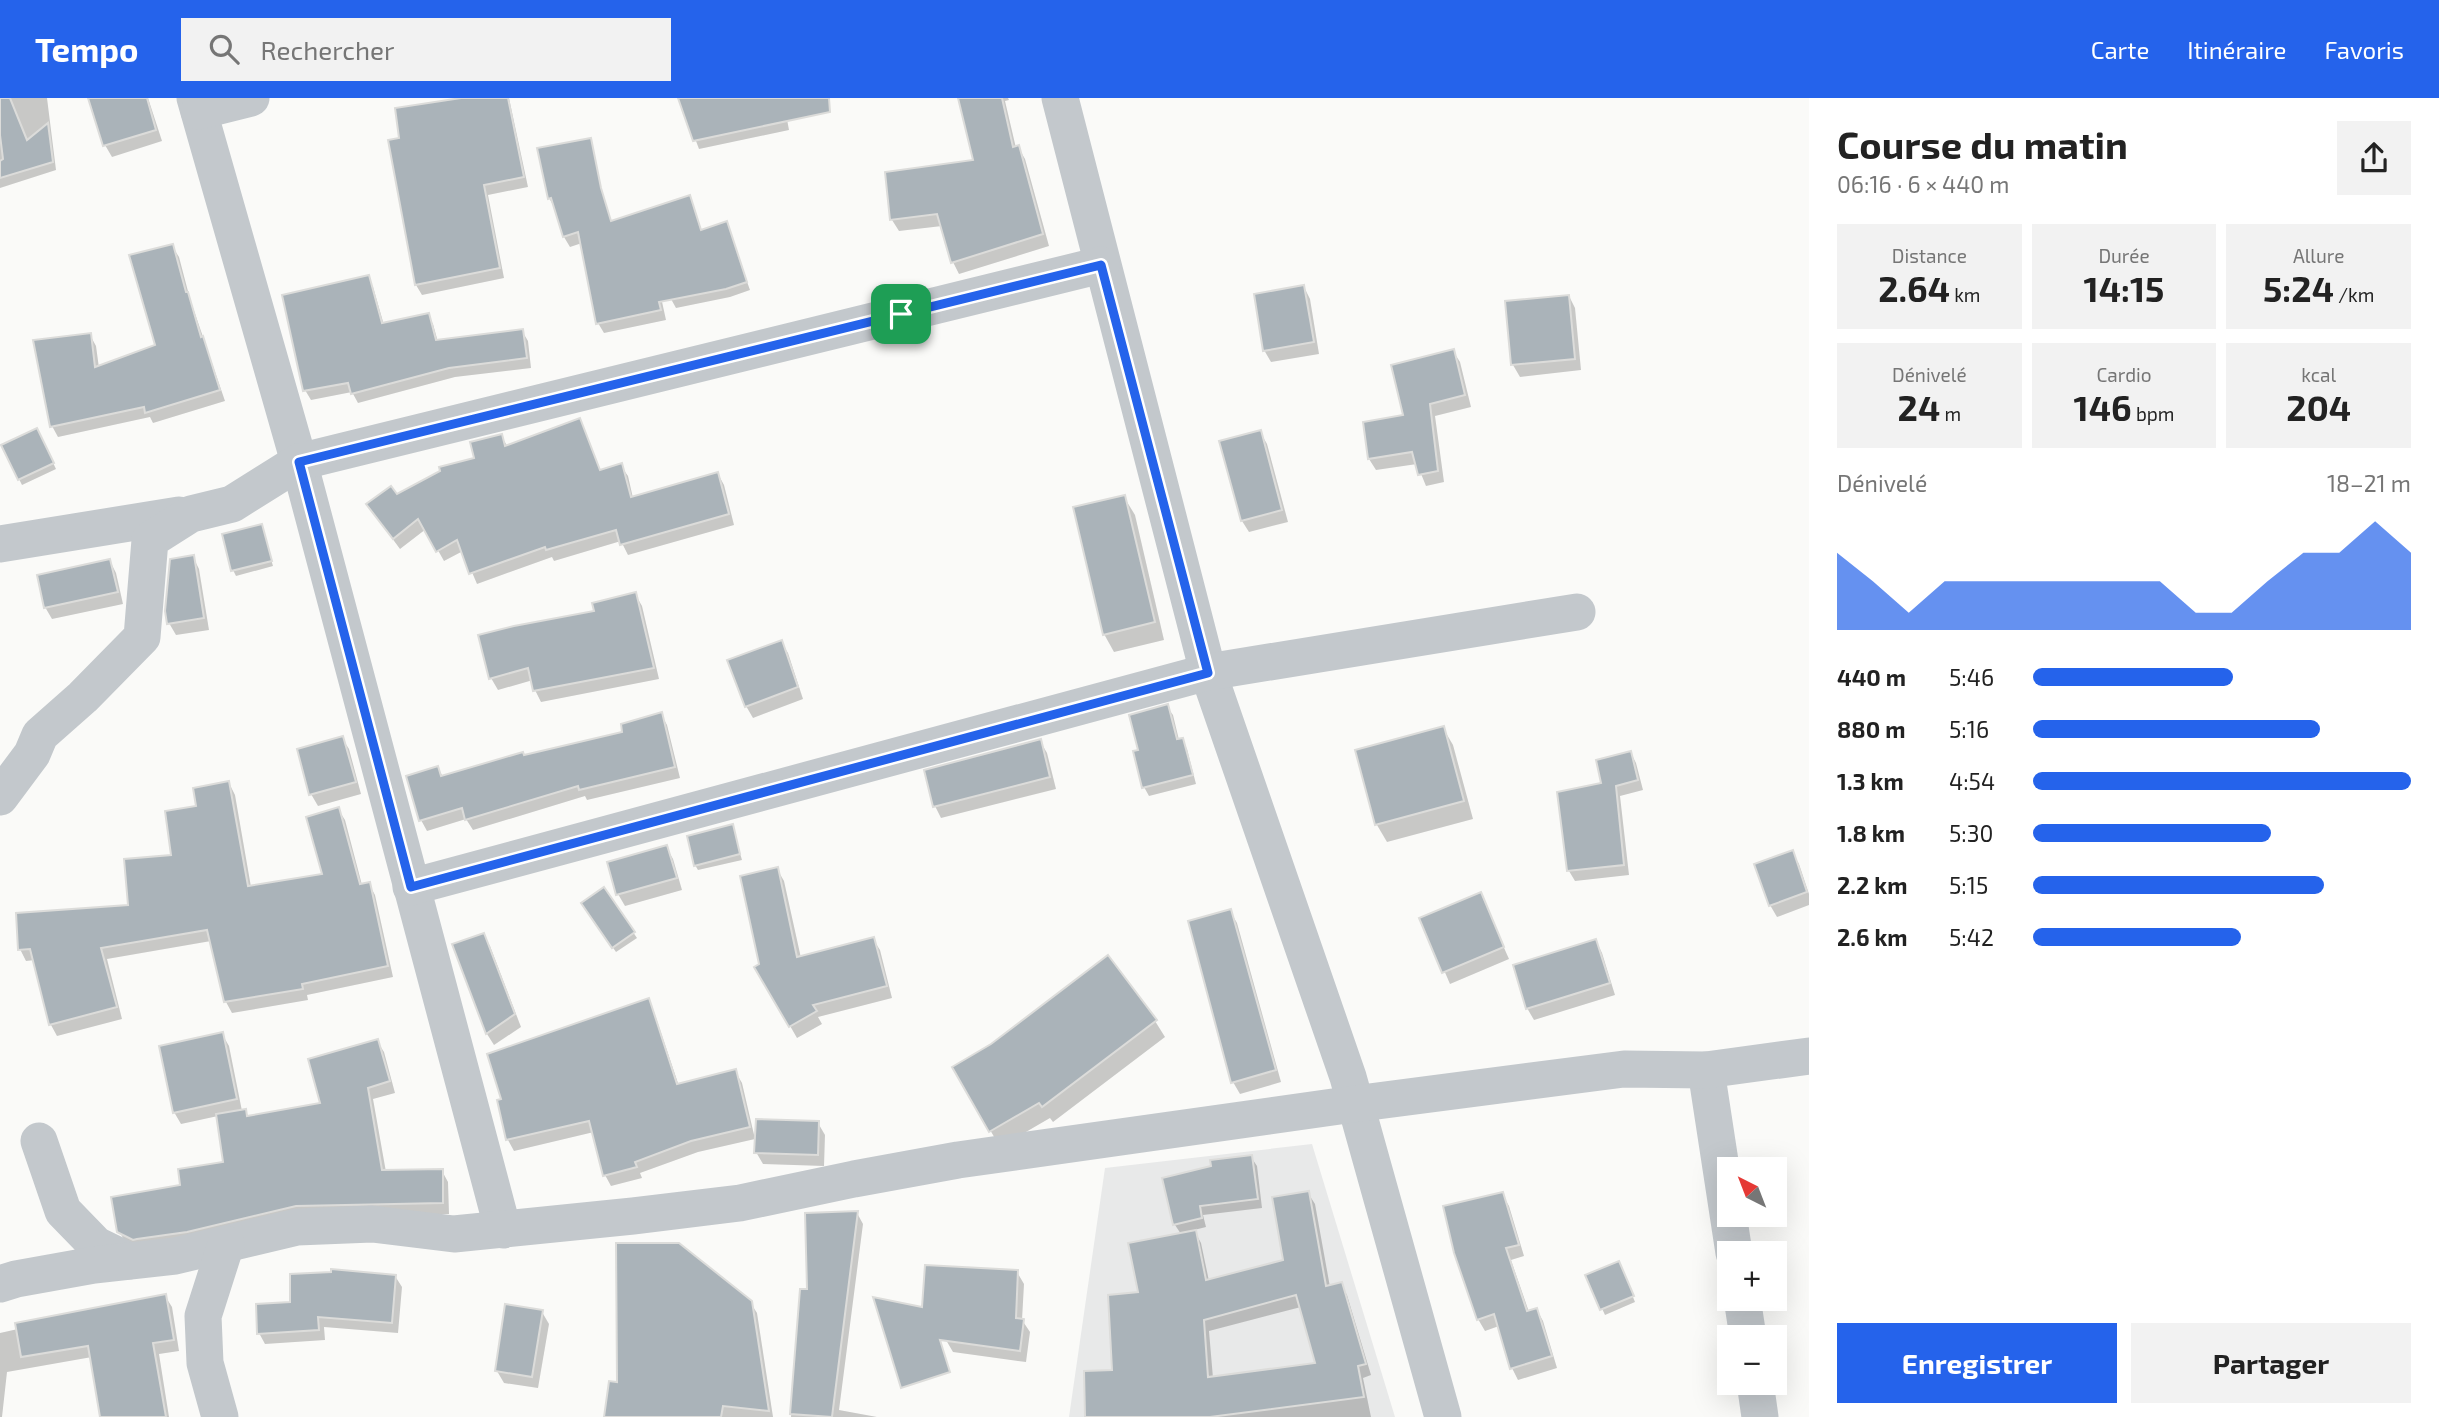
<!DOCTYPE html>
<html lang="fr">
<meta charset="utf-8">
<style>
body{margin:0;font-family:"Exo 2",sans-serif;background:#f2f2f2;color:#222;height:100vh;display:flex;flex-direction:column;font-size:26px;white-space:nowrap}
*{box-sizing:border-box;margin:0}
p{font-size:23px;color:#767676}
.icon{flex:none;width:38px;height:38px;fill:none;stroke:currentColor;stroke-width:2;stroke-linecap:round;stroke-linejoin:round}
.map{position:relative;flex:1;overflow:hidden}
.drawer{display:flex;flex-direction:column;background:#fff;width:630px}
.drawer>*{flex:none}
.needle{width:46px;rotate:318deg}
.buttons{position:absolute;left:1717px;top:1059px;display:grid;gap:14px}
.buttons a{display:grid;place-items:center;width:70px;height:70px;border-radius:0px;background:#fff;box-shadow:0 7px 28px #0002;font-size:35px}
.pin{position:absolute;display:grid;place-items:center;width:60px;height:60px;color:#fff;margin:-30px;border-radius:14px;box-shadow:0 4px 10px #0006}
.round{display:grid;place-items:center;flex:none;width:74px;height:74px;border-radius:0px;background:#f2f2f2}
.summary{display:flex;align-items:center;justify-content:space-between;height:119px;padding:0 28px}
h1{font-size:38px;font-weight:700;line-height:52px}
.stats{display:grid;grid-template-columns:repeat(3,1fr);gap:10px;height:119px;padding:7px 28px}
.stats div{display:grid;align-content:center;border-radius:0px;background:#f2f2f2;text-align:center}
.stats b{font-size:35px;font-weight:700}
.stats small{font-size:19px;font-weight:400}
.stats p{font-size:19px}
.chart{height:196px;padding:14px 28px}
.chart p{display:flex;justify-content:space-between}
.chart svg{width:100%;height:126px;margin-top:7px;fill:#2563eb;opacity:.7}
.primary-button{display:flex;gap:14px;margin-top:auto;padding:14px 28px}
.primary-button a{flex:1;height:80px;border-radius:0px;background:#2563eb;color:#fff;font-size:28px;font-weight:700;line-height:80px;text-align:center}
.primary-button a+a{background:#f2f2f2;color:#222}
ul{padding:0 28px;list-style:none;font-size:23px}
li{display:grid;grid-template-columns:112px 84px 1fr;align-items:center;height:52px}
li i{height:18px;border-radius:9px;background:#2563eb}
header{display:flex;align-items:center;gap:42px;box-sizing:border-box;height:98px;padding:0 35px;background:#2563eb;color:#fff}
header strong{font-size:33px}
nav{display:flex;gap:38px;margin-inline-start:auto;font-size:24px}
.search{width:490px;height:63px;background:#f2f2f2;display:flex;align-items:center;gap:18px;box-sizing:border-box;padding:0 24px;border-radius:0px;color:#767676;font-size:26px}
main{display:flex;flex:1;min-height:0}
.map>svg:first-child{display:block}
</style>
<header>
<strong>Tempo</strong>
<div class="search"><svg class="icon" aria-label="search" viewBox="0 0 24 24"><circle cx="10" cy="10" r="6"/><path d="M15 15l6 6"/></svg>Rechercher</div>
<nav><a>Carte</a><a>Itinéraire</a><a>Favoris</a></nav>
</header>
<main>
<div class="map">
<svg width="1809" height="1319" viewBox="0 0 1809 1319">
<rect width="100%" height="100%" fill="#fafaf8"/>
<polygon fill="#e8e9e9" points="1312,1046 1395,1319 1069,1319 1105,1070"/>
<g fill="#0003" fill-rule="evenodd">
<polygon points="0,0 47,0 56,72 0,90"/>
<polygon points="90,0 148,0 162,43 112,59 105,47"/>
<polygon points="472,0 509,0 528,89 488,97 504,180 422,197 416,187 390,43 401,41"/>
<polygon points="680,0 783,0 789,32 699,51"/>
<polygon points="959,0 1008,0 1009,2 1005,3 1016,50 1018,49 1025,61 1049,148 959,176 953,164 942,128 899,133 892,122 975,64"/>
<polygon points="540,52 622,189 659,190 666,222 604,235 598,225 582,145 570,149 564,139 556,112 549,100"/>
<polygon points="689,99 702,133 726,125 750,192 730,199 676,210 671,201"/>
<polygon points="172,148 179,159 190,201 225,303 153,325 150,319 58,339 52,328 90,237 96,248 99,270 157,249"/>
<polygon points="368,179 373,189 384,227 428,217 433,226 438,244 522,233 528,243 531,270 455,279 358,305 352,294 311,302 305,292"/>
<polygon points="1304,189 1310,201 1319,256 1271,264 1264,252"/>
<polygon points="1569,198 1575,210 1581,272 1520,279 1513,267 1507,204"/>
<polygon points="1453,253 1460,264 1471,309 1435,318 1444,384 1426,388 1417,366 1376,372 1369,361 1406,319"/>
<polygon points="579,322 601,373 621,368 628,378 633,400 718,376 724,387 734,427 628,457 621,443 554,463 552,459 477,486 463,453 444,463 426,431 400,451 375,417 397,398 477,361 501,338 508,349"/>
<polygon points="1260,334 1267,346 1288,424 1249,434 1242,423 1222,345"/>
<polygon points="40,337 56,371 22,387 19,381"/>
<polygon points="1124,399 1135,417 1164,542 1114,554 1104,536"/>
<polygon points="261,428 273,468 236,478 233,472"/>
<polygon points="193,459 199,471 209,532 176,537 169,525"/>
<polygon points="110,463 116,475 123,506 52,521 45,509"/>
<polygon points="635,496 642,508 659,581 541,604 535,592 533,582 498,592 491,580 596,514"/>
<polygon points="781,544 788,555 803,601 753,620 746,608"/>
<polygon points="1167,609 1173,617 1179,642 1182,642 1187,651 1196,686 1149,698 1144,689 1140,653"/>
<polygon points="661,616 667,627 680,680 587,702 585,698 473,732 466,721 427,733 421,722 438,670 443,679 625,635"/>
<polygon points="1443,630 1453,647 1473,721 1387,744 1377,727 1357,653"/>
<polygon points="342,640 349,651 361,696 318,708 311,696"/>
<polygon points="1040,643 1047,655 1056,691 941,720 935,708"/>
<polygon points="1631,655 1636,665 1643,692 1620,698 1629,777 1575,783 1569,773 1603,687"/>
<polygon points="229,685 235,697 251,789 324,777 338,711 345,722 362,787 369,786 375,797 393,879 307,897 308,902 232,915 226,904 211,843 107,861 122,921 57,938 51,927 35,862 26,863 20,851 130,808 173,758 198,710"/>
<polygon points="732,728 742,762 698,772 695,767"/>
<polygon points="666,749 673,761 682,792 625,808 618,796"/>
<polygon points="1792,754 1799,766 1809,796 1809,807 1777,819 1770,807"/>
<polygon points="777,771 784,783 801,860 873,841 880,852 892,900 818,919 822,926 797,940 757,870 761,867"/>
<polygon points="603,791 637,840 616,854 586,811"/>
<polygon points="1480,796 1509,861 1450,886 1422,821"/>
<polygon points="1230,813 1237,825 1281,984 1240,996 1233,984 1190,825"/>
<polygon points="483,837 490,848 521,929 494,947 487,936 455,847"/>
<polygon points="1596,843 1602,855 1615,897 1534,922 1527,910"/>
<polygon points="648,903 654,914 679,988 735,973 742,985 755,1041 698,1054 640,1075 642,1080 611,1088 605,1077 594,1034 514,1053 508,1042 499,1004"/>
<polygon points="1155,923 1165,939 1053,1024 1050,1020 1000,1049 954,970"/>
<polygon points="222,936 229,948 242,1013 245,1013 249,1020 322,1006 377,943 384,954 395,995 373,1001 386,1074 442,1073 448,1084 449,1116 303,1119 194,1145 126,1145 119,1133 182,1088 225,1066 218,1018 181,1026 174,1014"/>
<polygon points="818,1025 825,1037 824,1068 763,1066 756,1054"/>
<path d="M1251,1059L1257,1068L1262,1110L1203,1117L1206,1129L1194,1132L1201,1145L1209,1183L1285,1163L1308,1095L1315,1106L1330,1189L1341,1186L1347,1197L1371,1277L1363,1280L1371,1319H1087L1114,1274L1140,1196L1181,1136L1175,1127L1164,1081ZM1301,1209L1318,1266L1213,1280L1209,1233Z"/>
<polygon points="1502,1096 1509,1108 1524,1158 1511,1162 1529,1214 1537,1212 1543,1223 1557,1270 1518,1282 1512,1270 1499,1228 1485,1233 1478,1221"/>
<polygon points="857,1115 863,1126 839,1312 877,1319 791,1319 801,1192 809,1193"/>
<polygon points="1621,1170 1635,1204 1605,1217 1587,1178"/>
<polygon points="1017,1174 1024,1186 1022,1222 1030,1234 1026,1264 953,1254 946,1242"/>
<polygon points="395,1178 402,1189 398,1235 324,1229 325,1242 265,1246 259,1235 292,1205"/>
<polygon points="165,1198 172,1209 179,1253 159,1256 169,1319 102,1319 92,1259 7,1274 2,1319 0,1319 0,1235"/>
<polygon points="750,1204 757,1215 773,1319 606,1319 618,1286"/>
<polygon points="542,1214 549,1226 538,1290 504,1285 497,1273"/>
</g>
<g fill="#aab3b9" stroke="#dcdcda" stroke-width="2" fill-rule="evenodd">
<polygon points="0,0 10,0 27,42 48,25 53,64 0,80 0,63 3,61 0,37"/>
<polygon points="88,0 147,0 156,32 103,48"/>
<polygon points="461,0 508,0 524,79 484,87 500,170 415,187 388,42 399,40 395,10"/>
<polygon points="678,0 829,0 830,14 693,43"/>
<polygon points="958,0 1002,0 1013,49 1019,47 1043,136 951,165 937,116 890,122 885,74 973,62"/>
<polygon points="591,40 601,90 611,123 690,97 701,132 727,123 747,184 726,191 659,204 661,212 596,226 578,134 563,139 551,100 548,101 537,50"/>
<polygon points="173,146 186,194 188,194 201,239 203,238 220,292 145,315 144,309 50,329 33,242 91,235 95,269 155,247 129,157"/>
<polygon points="369,177 382,225 429,215 436,242 523,231 527,260 449,270 351,296 348,285 303,293 282,197"/>
<polygon points="1304,187 1314,244 1263,253 1254,196"/>
<polygon points="1569,197 1575,261 1511,267 1505,203"/>
<polygon points="1454,251 1465,297 1430,306 1438,373 1418,377 1412,354 1368,361 1363,324 1403,317 1391,267"/>
<polygon points="580,320 600,372 622,365 631,399 718,374 729,416 620,447 616,432 546,452 545,449 469,476 457,442 436,454 418,421 393,441 366,406 391,388 397,396 440,373 439,369 474,360 470,344 502,336 505,348"/>
<polygon points="37,330 54,365 18,382 1,347"/>
<polygon points="1261,332 1282,412 1241,423 1219,343"/>
<polygon points="1125,397 1155,524 1103,537 1073,409"/>
<polygon points="262,426 272,463 231,473 222,436"/>
<polygon points="194,457 204,520 167,526 165,513 170,461"/>
<polygon points="110,461 118,494 44,510 37,477"/>
<polygon points="636,494 654,570 533,593 528,570 489,581 478,537 514,528 594,513 592,505"/>
<polygon points="782,542 798,589 745,609 727,562"/>
<polygon points="1168,606 1177,641 1183,640 1193,677 1142,690 1133,653 1138,652 1129,617"/>
<polygon points="662,614 675,669 579,692 578,688 465,722 462,710 419,723 406,678 438,668 441,678 523,654 524,657 622,634 621,626"/>
<polygon points="1444,628 1464,703 1375,727 1355,652"/>
<polygon points="343,638 356,684 309,697 297,651"/>
<polygon points="1041,641 1050,679 933,709 924,672"/>
<polygon points="1631,653 1638,682 1616,688 1624,767 1567,773 1557,694 1601,685 1596,662"/>
<polygon points="229,683 248,788 322,776 306,719 339,709 360,786 370,784 388,868 302,886 303,891 224,904 207,832 101,850 117,909 49,927 30,851 18,852 16,815 128,807 124,761 171,757 165,713 196,708 193,690"/>
<polygon points="733,726 740,756 694,768 687,738"/>
<polygon points="667,747 677,780 616,797 607,764"/>
<polygon points="1793,752 1807,794 1769,808 1754,766"/>
<polygon points="778,769 797,859 874,839 887,888 813,907 817,913 789,929 754,869 759,866 740,778"/>
<polygon points="604,789 635,834 612,850 581,805"/>
<polygon points="1481,794 1504,849 1442,875 1419,820"/>
<polygon points="1231,811 1276,972 1231,985 1188,823"/>
<polygon points="484,835 515,916 486,936 452,846"/>
<polygon points="1596,841 1610,885 1526,911 1513,867"/>
<polygon points="1108,857 1157,922 1042,1009 1039,1005 989,1034 952,969 991,946"/>
<polygon points="649,900 677,986 736,971 750,1029 691,1043 635,1064 637,1069 603,1078 589,1023 506,1042 497,1002 501,1001 487,956"/>
<polygon points="223,934 237,1001 173,1015 159,948"/>
<polygon points="378,941 390,983 368,990 382,1072 443,1071 443,1105 296,1108 187,1134 137,1141 133,1142 117,1134 111,1099 180,1087 178,1071 223,1064 216,1016 246,1011 247,1018 320,1005 308,961"/>
<polygon points="756,1021 819,1023 818,1057 754,1055"/>
<polygon points="1252,1057 1258,1101 1200,1108 1202,1120 1173,1127 1162,1080 1211,1068 1210,1062"/>
<path d="M1309,1093L1326,1188L1342,1184L1366,1266L1358,1268L1364,1299L1210,1319H1085L1084,1273L1112,1272L1108,1197L1138,1194L1128,1145L1196,1132L1206,1182L1283,1162L1272,1099ZM1296,1197L1315,1265L1208,1279L1204,1222Z"/>
<polygon points="1503,1094 1519,1147 1506,1150 1527,1213 1537,1210 1552,1258 1510,1271 1494,1216 1477,1222 1454,1155 1443,1108"/>
<polygon points="858,1113 832,1319 790,1316 800,1191 807,1191 805,1115"/>
<polygon points="616,1145 679,1145 752,1203 769,1313 723,1308 721,1319 604,1319 609,1283 617,1284"/>
<polygon points="1619,1163 1634,1198 1600,1212 1585,1177"/>
<polygon points="925,1167 1018,1172 1016,1220 1024,1221 1020,1253 940,1242 950,1274 901,1290 873,1199 922,1209"/>
<polygon points="331,1171 396,1177 392,1225 318,1219 319,1232 257,1236 256,1206 290,1204 290,1176 331,1174"/>
<polygon points="166,1196 174,1242 153,1245 166,1319 100,1319 88,1248 21,1259 15,1225"/>
<polygon points="505,1206 543,1212 532,1279 495,1273"/>
</g>
<g fill="none" stroke-linecap="round" stroke-linejoin="round">
<g stroke="#c3c8cc" stroke-width="37">
<polyline points="195,0 299,364 503,1132"/>
<polyline points="1060,0 1208,574 1348,979 1443,1319"/>
<polyline points="199,13 251,0"/>
<polyline points="0,446 179,417"/>
<polyline points="0,699 32,656 40,637 83,599 142,539 150,442 191,416 232,406 299,364 1101,167"/>
<polyline points="411,789 1208,574 1577,514"/>
<polyline points="1706,972 1734,1155"/>
<polyline points="39,1043 63,1113 96,1147 129,1163"/>
<polyline points="0,1186 16,1181 94,1167 175,1158 297,1129 372,1126 454,1136 633,1118 740,1105 854,1081 958,1062 1354,1006 1624,971 1706,972 1809,958"/>
<polyline points="1742,1200 1748,1239"/>
<polyline points="1755,1284 1760,1319"/>
<polyline points="220,1319 205,1265 203,1218 226,1146"/>
</g>
</g>
<g fill="none" stroke-linecap="round" stroke-linejoin="round">
<g stroke="#fff" stroke-width="14">
<polygon id="route" points="1101,167 1208,575 411,789 299,364"/>
</g>
<use href="#route" stroke="#2563eb" stroke-width="9"/>
</g>
</svg>
<div class="buttons">
<a><svg class="needle" viewBox="-14 -14 28 28"><path d="M0-13l5 13h-10z" fill="#e53935"/><path d="M0 13l5-13h-10z" fill="#767676"/></svg></a>
<a>+</a>
<a>−</a>
</div>
<div class="pin" style="left:901px;top:216px;background:#1e9e55"><svg class="icon" aria-label="arrive" viewBox="0 0 24 24"><path d="M6 21V4h12l-3 4 3 4H6"/></svg></div>
</div>
<section class="drawer">
<div class="summary"><div><h1>Course du matin</h1><p>06:16 · 6 × 440 m</p></div><a class="round"><svg class="icon" aria-label="share" viewBox="0 0 24 24"><path d="M12 15V3M7 8l5-5 5 5M5 13v7h14v-7"/></svg></a></div>
<div class="stats">
<div><p>Distance</p><b>2.64<small> km</small></b></div>
<div><p>Durée</p><b>14:15</b></div>
<div><p>Allure</p><b>5:24<small> /km</small></b></div>
</div>
<div class="stats">
<div><p>Dénivelé</p><b>24<small> m</small></b></div>
<div><p>Cardio</p><b>146<small> bpm</small></b></div>
<div><p>kcal</p><b>204</b></div>
</div>
<div class="chart"><p><span>Dénivelé</span>18–21 m</p>
<svg viewBox="0 0 160 44" preserveAspectRatio="none"><path d="M0 44V17L10 27L20 38L30 27L40 27L50 27L60 27L70 27L80 27L90 27L100 38L110 38L120 27L130 17L140 17L150 6L160 17V44z"/></svg>
</div>
<ul>
<li><b>440 m</b>5:46<i style="width:53%"></i></li>
<li><b>880 m</b>5:16<i style="width:76%"></i></li>
<li><b>1.3 km</b>4:54<i style="width:100%"></i></li>
<li><b>1.8 km</b>5:30<i style="width:63%"></i></li>
<li><b>2.2 km</b>5:15<i style="width:77%"></i></li>
<li><b>2.6 km</b>5:42<i style="width:55%"></i></li>
</ul>
<div class="primary-button"><a>Enregistrer</a><a>Partager</a></div>
</section>
</main>
